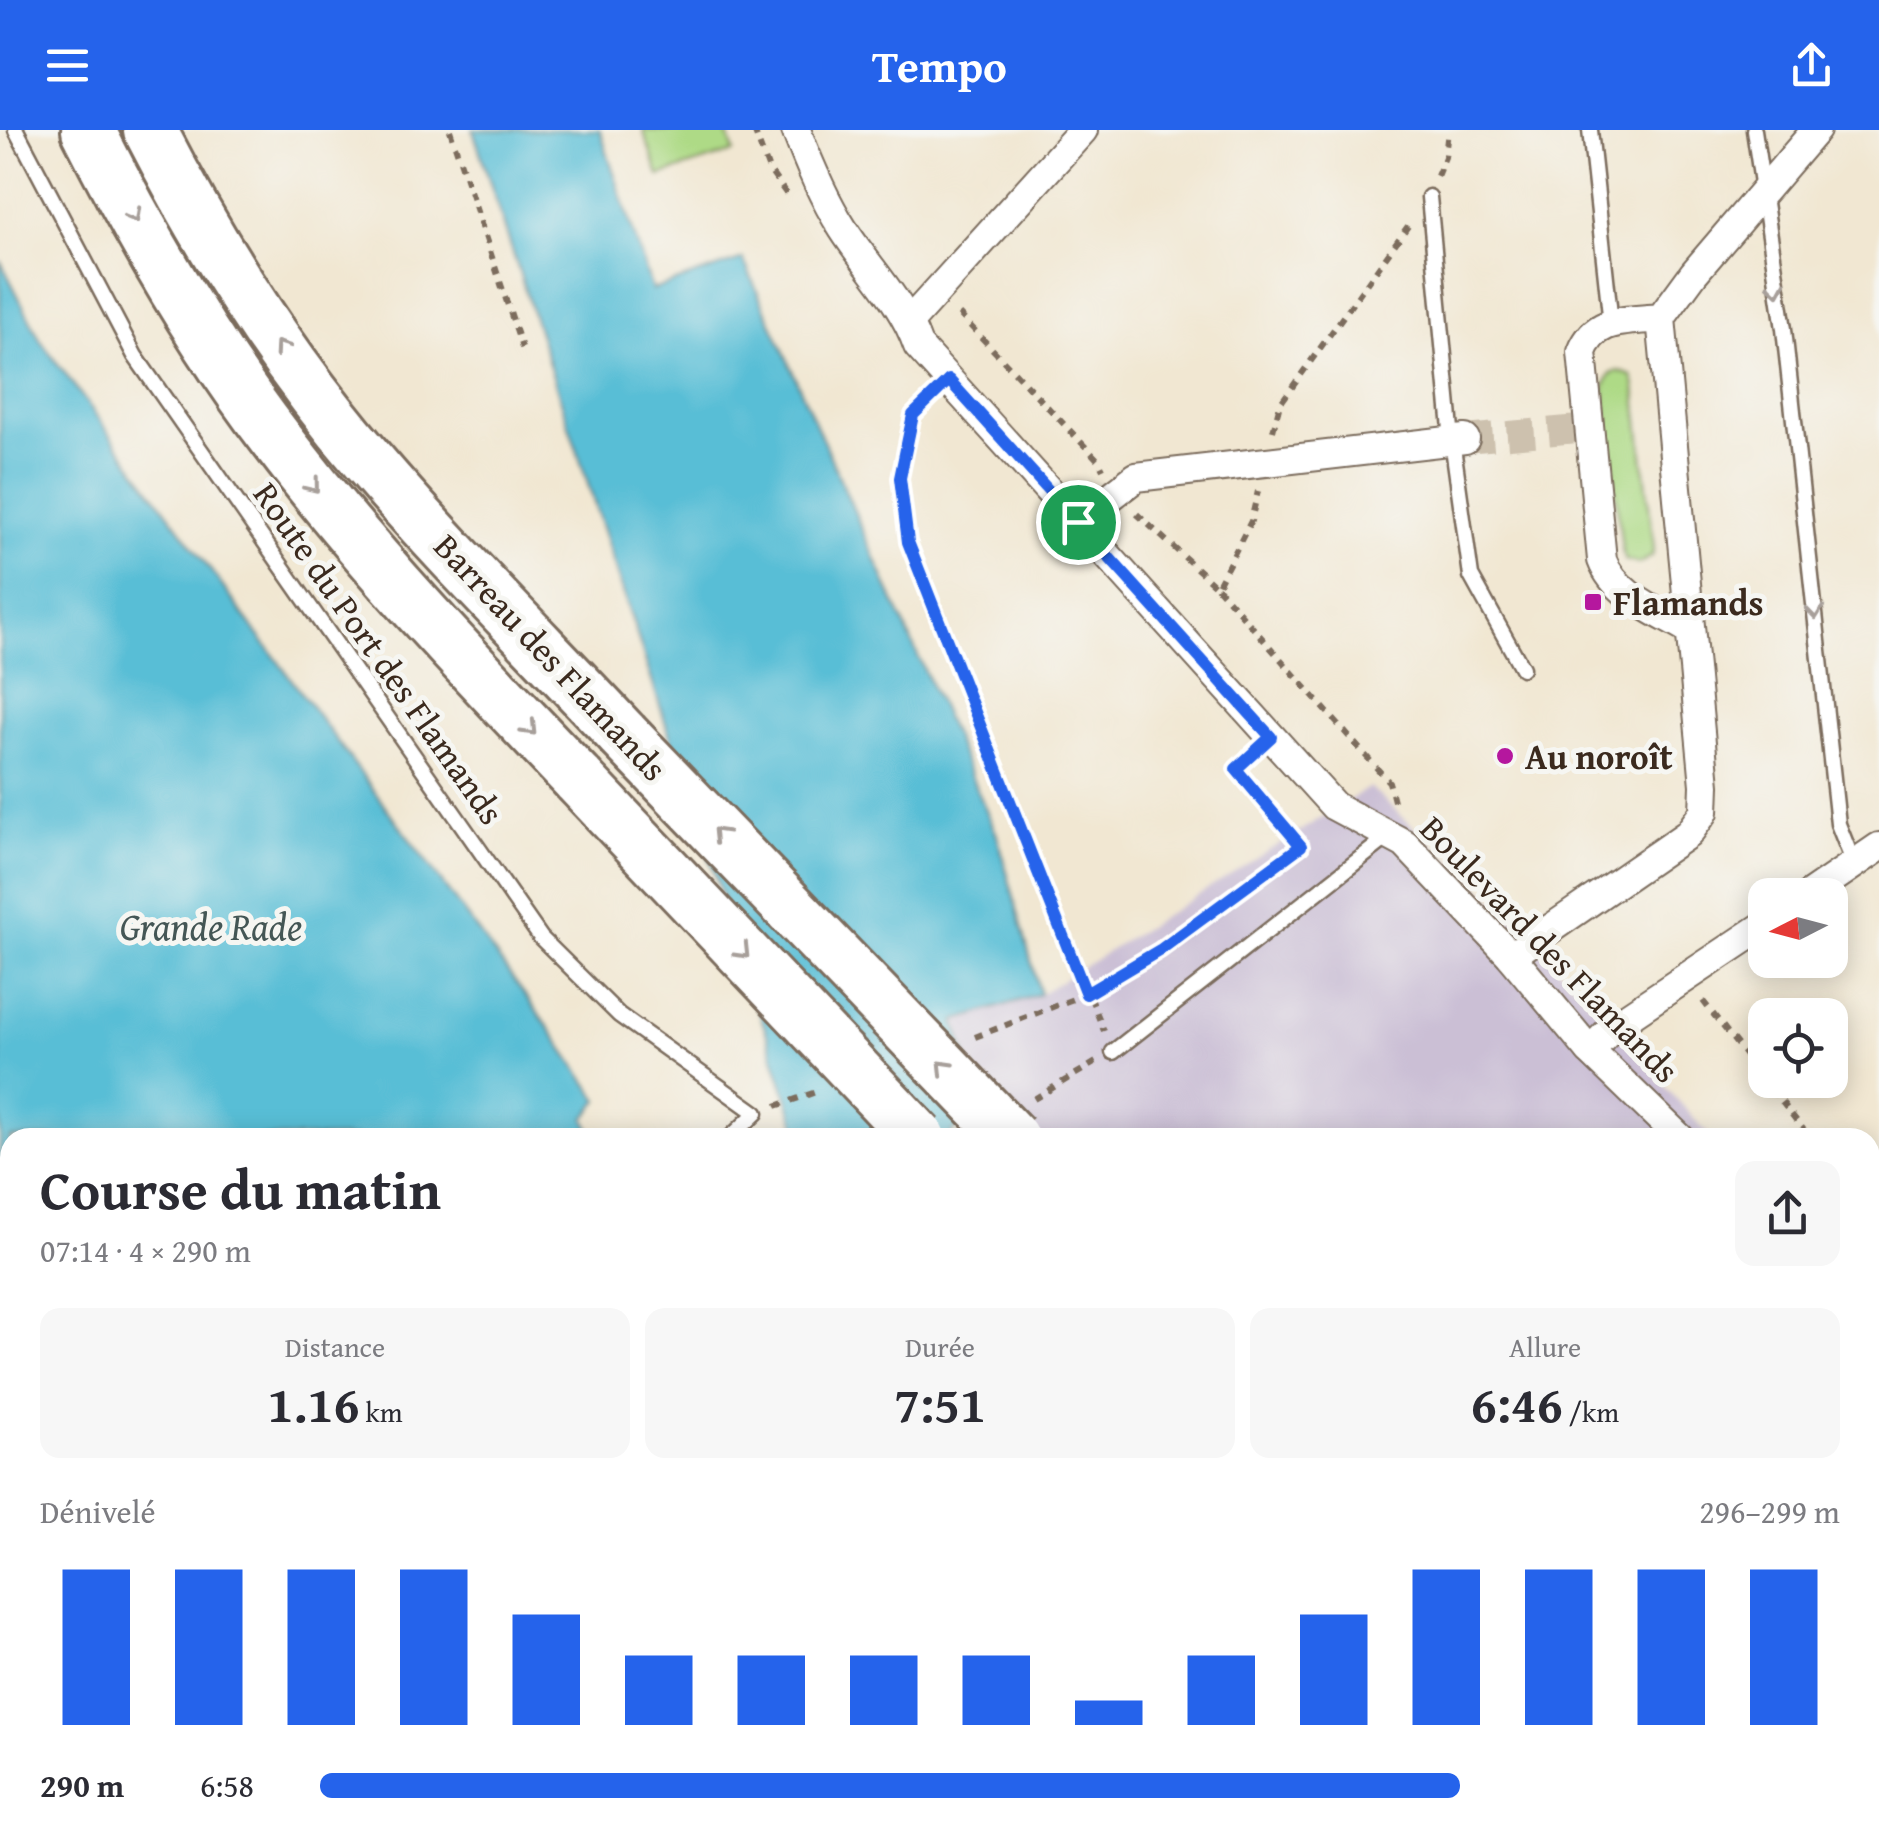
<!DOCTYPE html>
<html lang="fr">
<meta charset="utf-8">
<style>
body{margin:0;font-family:"Gentium Book Plus",serif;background:#f7f7f7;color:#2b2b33;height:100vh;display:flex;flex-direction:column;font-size:38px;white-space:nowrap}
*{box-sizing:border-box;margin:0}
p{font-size:32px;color:#7c7c81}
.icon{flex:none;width:55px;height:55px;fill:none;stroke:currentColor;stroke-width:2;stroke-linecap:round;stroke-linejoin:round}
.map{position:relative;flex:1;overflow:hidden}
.drawer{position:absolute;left:0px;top:998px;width:1880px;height:718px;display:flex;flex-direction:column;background:#fff;border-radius:30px 30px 0 0;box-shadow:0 5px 25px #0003}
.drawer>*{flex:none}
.needle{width:65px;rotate:264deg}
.tools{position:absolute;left:1748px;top:748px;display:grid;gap:20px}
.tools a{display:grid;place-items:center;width:100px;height:100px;border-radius:20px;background:#fff;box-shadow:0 5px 25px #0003;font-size:50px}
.pin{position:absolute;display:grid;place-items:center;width:85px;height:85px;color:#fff;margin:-42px;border:5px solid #fff;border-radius:50%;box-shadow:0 2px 10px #0007}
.round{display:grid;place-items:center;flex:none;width:105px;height:105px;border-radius:20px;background:#f7f7f7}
.overview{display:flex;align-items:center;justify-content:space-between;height:170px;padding:0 40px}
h1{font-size:55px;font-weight:800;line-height:75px}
.stats{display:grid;grid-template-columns:repeat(3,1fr);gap:15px;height:170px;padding:10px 40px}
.stats div{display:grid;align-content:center;border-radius:20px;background:#f7f7f7;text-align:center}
.stats b{font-size:50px;font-weight:800}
.stats small{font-size:28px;font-weight:400}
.stats p{font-size:28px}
.chart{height:280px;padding:20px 40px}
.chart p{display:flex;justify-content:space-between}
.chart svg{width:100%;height:180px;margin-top:10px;stroke:#2563eb;stroke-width:6}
ul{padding:0 40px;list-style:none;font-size:32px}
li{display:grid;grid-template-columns:160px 120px 1fr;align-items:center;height:75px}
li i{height:25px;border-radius:12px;background:#2563eb}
header{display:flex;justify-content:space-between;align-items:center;height:130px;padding:0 40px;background:#2563eb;color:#fff;font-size:45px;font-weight:800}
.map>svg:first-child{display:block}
</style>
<header><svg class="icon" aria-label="menu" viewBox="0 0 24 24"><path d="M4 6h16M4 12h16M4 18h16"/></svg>Tempo<svg class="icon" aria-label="share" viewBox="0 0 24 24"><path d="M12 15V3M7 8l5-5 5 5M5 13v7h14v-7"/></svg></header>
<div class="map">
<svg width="1879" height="1713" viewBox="0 0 1879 1713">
<rect width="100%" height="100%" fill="#f6f6f2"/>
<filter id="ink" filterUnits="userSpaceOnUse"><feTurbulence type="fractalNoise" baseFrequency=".01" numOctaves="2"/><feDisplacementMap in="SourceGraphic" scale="20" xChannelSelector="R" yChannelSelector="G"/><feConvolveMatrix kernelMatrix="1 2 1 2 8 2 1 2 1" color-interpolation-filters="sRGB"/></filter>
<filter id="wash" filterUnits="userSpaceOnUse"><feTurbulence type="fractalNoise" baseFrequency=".0048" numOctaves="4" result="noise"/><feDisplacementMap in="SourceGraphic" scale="40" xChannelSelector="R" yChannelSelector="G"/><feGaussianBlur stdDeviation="2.25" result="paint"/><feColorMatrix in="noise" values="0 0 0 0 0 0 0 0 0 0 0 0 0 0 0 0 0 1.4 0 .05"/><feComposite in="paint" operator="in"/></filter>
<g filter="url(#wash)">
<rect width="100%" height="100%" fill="#f1e7d2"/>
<g fill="#cbbfd5">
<polygon points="1370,657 1508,783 1711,1007 1038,1007 970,936 955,891 1040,864"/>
<polygon points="1870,1164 1879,1172 1879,1713 1735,1713 1729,1705 1870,1705"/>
</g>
<g fill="#aeda86" stroke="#748252" stroke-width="2.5">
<polygon points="643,0 726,0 734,22 659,46"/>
<polygon points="1618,241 1632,246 1635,256 1654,418 1652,426 1639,434 1625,430 1622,420 1604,257 1610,244"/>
</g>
<g fill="#58bed6" stroke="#4a747a" stroke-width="2.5">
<polygon points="473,0 600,0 652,160 743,129 997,705 1040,864 955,891 970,936 993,962 948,1007 800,1007"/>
<polygon points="0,130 41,211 550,899 599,970 585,989 594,1007 10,1008 10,1705 338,1705 341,1713 0,1713"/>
<polygon points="362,1705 1494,1705 1502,1713 365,1713"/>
</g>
</g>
<g filter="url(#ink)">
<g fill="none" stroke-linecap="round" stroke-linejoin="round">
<polyline stroke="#cdc1ae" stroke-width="28" stroke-dasharray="28 14" stroke-linecap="butt" points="1465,309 1589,298"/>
<g stroke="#7b6c5d" stroke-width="19">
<g id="lane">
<polyline points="16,0 135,226 541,808 619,885 756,983 730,1008"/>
<polyline points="1590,0 1611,194"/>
<polyline points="1754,0 1784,199 1838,694 1854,734"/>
<polyline points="1429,67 1452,310 1471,446 1522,538"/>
<polyline points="1113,922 1389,706"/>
</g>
</g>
<g stroke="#7b6c5d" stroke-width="32">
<g id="street">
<path d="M796,0C809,34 823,68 843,99C868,138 903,172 918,216L1334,676L1405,714L1511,826L1590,921L1680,1008"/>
<polyline points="910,191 1083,0"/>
<polyline points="1078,392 1136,347 1465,309"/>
<path d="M1690,501C1659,482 1615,466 1602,430L1582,222C1596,186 1627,192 1661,188L1694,143L1816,0"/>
<polyline points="1809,765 1879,717"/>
<polyline points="1511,826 1688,704 1704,682 1705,655 1661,188"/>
<polyline points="1590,921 1615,895 1765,795"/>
<polyline points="1870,1191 1879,1200"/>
</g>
</g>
<g stroke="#7b6c5d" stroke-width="58">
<g id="highway">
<path d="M88,0C142,107 204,215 277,310C369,431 474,540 579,650"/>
<path d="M150,0C210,117 282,231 368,331C449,426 538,514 623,605"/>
<polyline points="1601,1705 1609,1713"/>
<polyline points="1679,1705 1686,1713"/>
</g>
</g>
<g stroke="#7b6c5d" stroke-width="6" stroke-dasharray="8 8" stroke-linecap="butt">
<polyline points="450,0 522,218"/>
<polyline points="754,0 769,40 788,66"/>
<polyline points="1437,46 1445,27 1448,0"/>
<polyline points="959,184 1099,331 1103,339"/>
<path d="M928,269C892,306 902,365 909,412L1104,901"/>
<polyline points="1273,301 1280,274 1408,96"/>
<polyline points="1137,384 1217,457 1251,391 1258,361"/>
<polyline points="1217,457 1389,652 1395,675"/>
<polyline points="1703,871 1810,1008"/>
<polyline points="975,907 1086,864 1160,819 1301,715 1236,639 1252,624"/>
<polyline points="1034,969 1096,932"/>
<polyline points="776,976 816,962"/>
<polyline points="1870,1077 1879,1084"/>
<polyline points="1870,1105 1879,1100"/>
<polyline points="369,1705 373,1713"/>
<polyline points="1542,1705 1550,1713"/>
</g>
<use href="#lane" stroke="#fff" stroke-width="14"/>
<use href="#street" stroke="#fff" stroke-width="28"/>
<use href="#highway" stroke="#fff" stroke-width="52"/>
<g stroke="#7b6c5d" stroke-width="58" stroke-linecap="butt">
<g id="highway-bridge">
<polyline points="623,605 1012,1008"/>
<polyline points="579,650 919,1008"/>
</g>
</g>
<use href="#highway-bridge" stroke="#fff" stroke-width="52"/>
</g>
<defs><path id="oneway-chevron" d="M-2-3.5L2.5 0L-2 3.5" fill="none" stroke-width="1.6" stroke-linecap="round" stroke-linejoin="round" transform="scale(2.5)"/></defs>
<g stroke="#a79f9a">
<use href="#oneway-chevron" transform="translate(134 86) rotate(61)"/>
<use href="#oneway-chevron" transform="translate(1777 159) rotate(81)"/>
<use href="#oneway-chevron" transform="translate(281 217) rotate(-125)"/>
<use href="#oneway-chevron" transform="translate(313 356) rotate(51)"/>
<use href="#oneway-chevron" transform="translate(1815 482) rotate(84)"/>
<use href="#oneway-chevron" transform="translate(530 599) rotate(46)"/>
<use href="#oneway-chevron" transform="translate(719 704) rotate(-134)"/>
<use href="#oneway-chevron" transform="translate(743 822) rotate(46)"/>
<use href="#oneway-chevron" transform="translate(944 937) rotate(-134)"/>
</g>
</g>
<g fill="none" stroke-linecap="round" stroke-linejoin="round" filter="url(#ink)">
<g stroke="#fff" stroke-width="20">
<polygon id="route" points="949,250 1271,607 1236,639 1301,716 1160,820 1086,864 908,412 900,348 913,285"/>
</g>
<use href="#route" stroke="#2563eb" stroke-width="12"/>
</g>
<g fill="#b5179e" stroke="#f6f6f2" stroke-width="4">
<rect x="1583" y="462" width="20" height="20" rx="5"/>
<circle cx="1505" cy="626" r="10"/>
</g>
<g text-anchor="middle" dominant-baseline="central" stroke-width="10" stroke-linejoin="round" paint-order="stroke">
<g font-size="35" font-weight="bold" fill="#3b2a1e" stroke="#f6f6f2" text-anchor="start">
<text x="1613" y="472">Flamands</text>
<text x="1525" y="626">Au noroît</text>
</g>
<g font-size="35" fill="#3b2a1e" stroke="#f6f6f2">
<text transform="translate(379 523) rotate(55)">Route du Port des Flamands</text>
<text transform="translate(551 527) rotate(47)">Barreau des Flamands</text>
<text transform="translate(1550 819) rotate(46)">Boulevard des Flamands</text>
</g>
<g font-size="38" font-style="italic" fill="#445655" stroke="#f6f6f2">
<text x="211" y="796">Grande Rade</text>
</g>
</g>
</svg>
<div class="tools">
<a><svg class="needle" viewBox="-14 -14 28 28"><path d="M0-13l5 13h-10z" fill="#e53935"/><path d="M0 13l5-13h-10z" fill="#7c7c81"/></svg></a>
<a><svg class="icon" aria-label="locate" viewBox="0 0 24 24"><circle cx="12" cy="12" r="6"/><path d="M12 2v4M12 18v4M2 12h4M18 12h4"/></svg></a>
</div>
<div class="pin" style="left:1078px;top:392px;background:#1e9e55"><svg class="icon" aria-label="arrive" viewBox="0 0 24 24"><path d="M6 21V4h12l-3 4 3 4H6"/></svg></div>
<section class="drawer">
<div class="overview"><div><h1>Course du matin</h1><p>07:14 · 4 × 290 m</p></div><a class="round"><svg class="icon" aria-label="share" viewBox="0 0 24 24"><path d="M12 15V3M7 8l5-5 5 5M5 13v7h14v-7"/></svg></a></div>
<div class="stats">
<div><p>Distance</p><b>1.16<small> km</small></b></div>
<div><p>Durée</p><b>7:51</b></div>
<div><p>Allure</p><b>6:46<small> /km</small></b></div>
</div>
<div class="chart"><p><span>Dénivelé</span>296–299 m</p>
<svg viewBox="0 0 160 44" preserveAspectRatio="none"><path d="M5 44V6M15 44V6M25 44V6M35 44V6M45 44V17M55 44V27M65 44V27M75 44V27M85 44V27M95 44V38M105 44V27M115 44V17M125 44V6M135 44V6M145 44V6M155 44V6"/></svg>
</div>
<ul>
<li><b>290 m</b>6:58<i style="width:75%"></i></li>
</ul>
</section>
</div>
